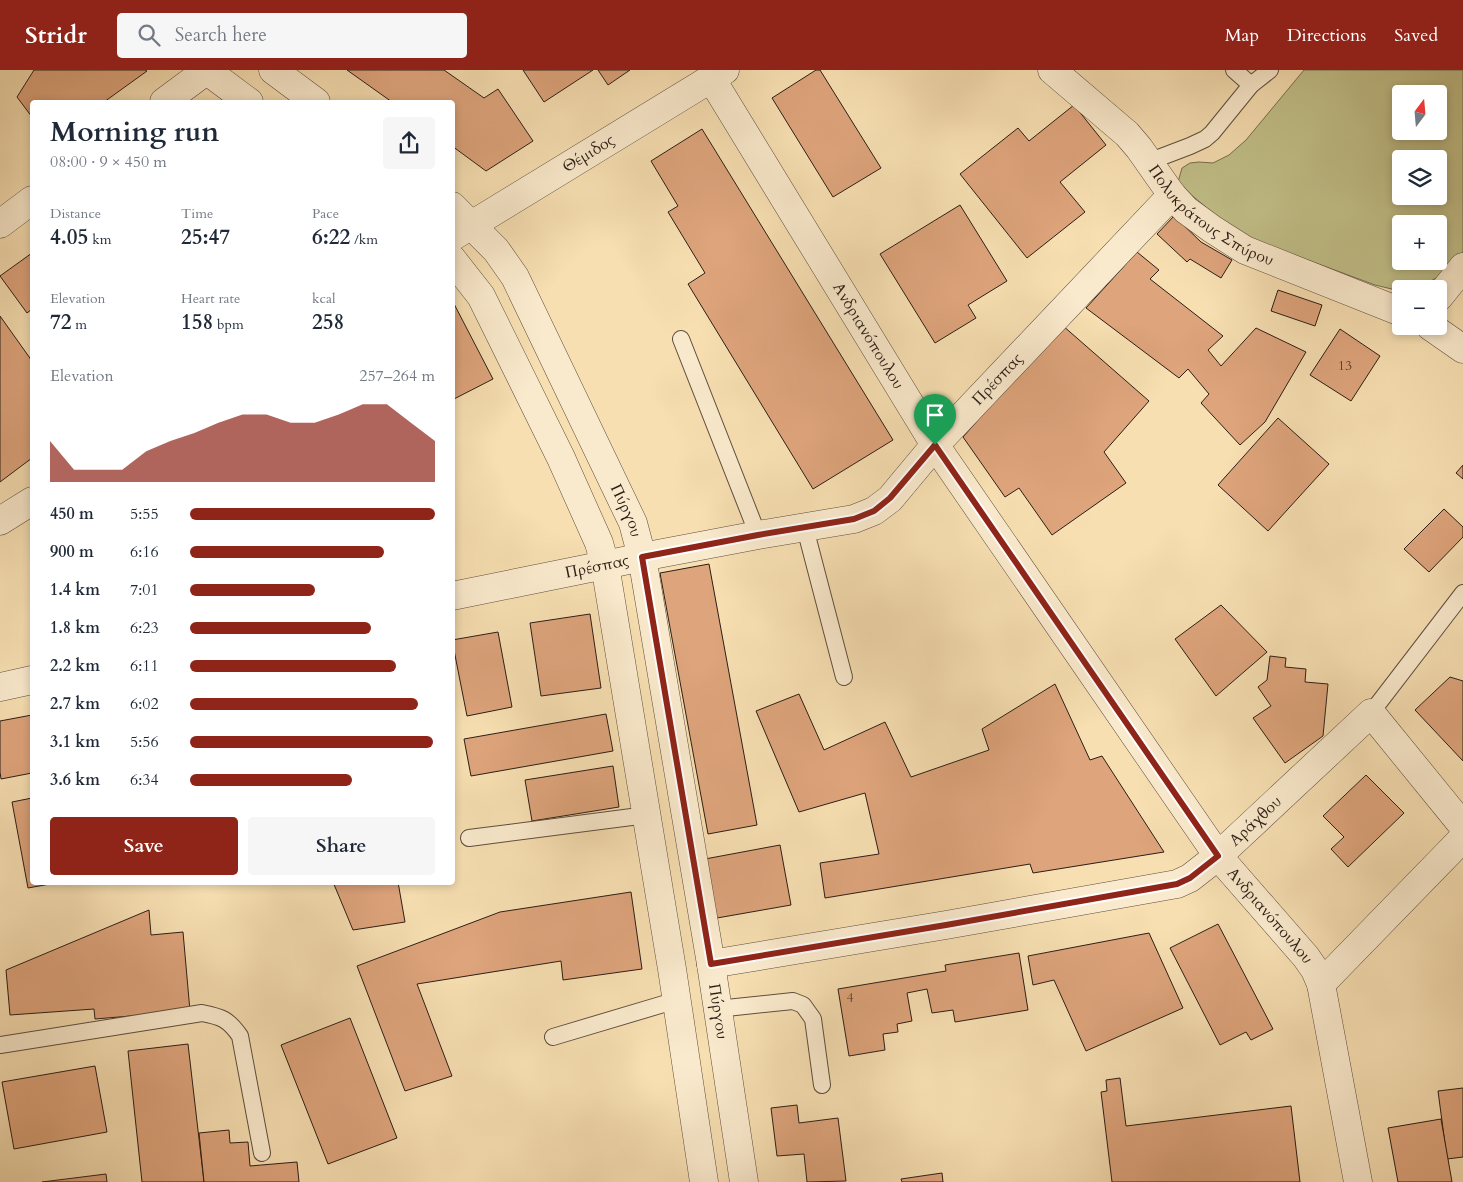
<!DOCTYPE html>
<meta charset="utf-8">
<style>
body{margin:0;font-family:Cardo,serif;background:#f6f6f7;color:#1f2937;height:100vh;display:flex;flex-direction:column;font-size:19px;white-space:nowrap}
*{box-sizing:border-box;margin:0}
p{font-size:16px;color:#747a83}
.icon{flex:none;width:28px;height:28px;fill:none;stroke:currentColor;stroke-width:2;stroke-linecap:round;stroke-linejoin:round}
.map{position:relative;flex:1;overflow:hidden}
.panel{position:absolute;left:30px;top:30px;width:425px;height:785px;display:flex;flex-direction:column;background:#fff;border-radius:5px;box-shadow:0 2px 8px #0003}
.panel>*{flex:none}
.needle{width:32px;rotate:16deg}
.controls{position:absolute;left:1392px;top:15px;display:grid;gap:10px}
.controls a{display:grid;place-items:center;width:55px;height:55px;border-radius:5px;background:#fff;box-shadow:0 2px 8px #0003;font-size:25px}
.pin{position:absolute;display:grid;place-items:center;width:42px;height:42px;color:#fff;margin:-51px -21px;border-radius:50% 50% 50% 0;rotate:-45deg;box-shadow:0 0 5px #0007}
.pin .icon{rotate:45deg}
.round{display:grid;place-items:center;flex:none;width:52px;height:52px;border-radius:5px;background:#f6f6f7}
.summary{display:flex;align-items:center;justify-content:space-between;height:85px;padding:0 20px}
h1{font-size:28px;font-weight:600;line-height:38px}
.metrics{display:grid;grid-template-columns:repeat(3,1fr);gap:8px;height:85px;padding:5px 20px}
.metrics div{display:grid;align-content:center}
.metrics b{font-size:21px;font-weight:600}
.metrics small{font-size:14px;font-weight:400}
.metrics p{font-size:14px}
.chart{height:140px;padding:10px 20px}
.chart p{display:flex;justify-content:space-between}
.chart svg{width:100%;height:90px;margin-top:5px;fill:#8f2418;opacity:.7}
.cta{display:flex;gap:10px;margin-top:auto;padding:10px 20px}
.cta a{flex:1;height:58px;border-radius:5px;background:#8f2418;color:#fff;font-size:20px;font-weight:600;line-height:58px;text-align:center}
.cta a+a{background:#f6f6f7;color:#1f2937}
ul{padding:0 20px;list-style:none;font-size:16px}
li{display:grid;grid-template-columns:80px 60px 1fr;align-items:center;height:38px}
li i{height:12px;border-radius:6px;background:#8f2418}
header{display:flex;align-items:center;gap:30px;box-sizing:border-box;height:70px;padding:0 25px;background:#8f2418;color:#fff}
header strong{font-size:24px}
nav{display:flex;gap:28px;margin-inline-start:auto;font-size:18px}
.search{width:350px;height:45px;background:#f6f6f7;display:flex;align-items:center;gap:12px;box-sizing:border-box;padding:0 18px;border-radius:5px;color:#747a83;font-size:19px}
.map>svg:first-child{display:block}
</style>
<header>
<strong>Stridr</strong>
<div class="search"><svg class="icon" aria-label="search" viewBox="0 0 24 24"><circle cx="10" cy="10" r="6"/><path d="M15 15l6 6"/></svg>Search here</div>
<nav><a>Map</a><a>Directions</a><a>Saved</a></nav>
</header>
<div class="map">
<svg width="1463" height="1112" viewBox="0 0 1463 1112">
<rect width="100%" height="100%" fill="#f7dfb2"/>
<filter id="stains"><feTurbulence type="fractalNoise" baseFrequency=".004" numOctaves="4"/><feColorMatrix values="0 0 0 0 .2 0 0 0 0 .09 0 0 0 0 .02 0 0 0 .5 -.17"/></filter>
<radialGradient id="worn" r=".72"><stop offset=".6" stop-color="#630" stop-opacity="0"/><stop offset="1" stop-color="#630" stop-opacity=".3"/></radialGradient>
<path fill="#c2c089" stroke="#766f50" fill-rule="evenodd" d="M1304,0H1463V184C1446,202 1427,219 1401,219L1400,221L1375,215L1254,170L1219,148L1189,123L1178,112L1182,98L1190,93L1199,92L1213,93L1229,85L1246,70ZM1401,24H1439V61H1401ZM1401,89H1439V126H1401ZM1401,154H1439V191H1401Z"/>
<g fill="#dea47c" stroke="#2b1e16">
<polygon points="34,0 145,0 147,1 104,32 32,32 32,47 17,27"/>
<polygon points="347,0 444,0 484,28 498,19 533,71 486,101 452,76 452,32 392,32"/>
<polygon points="523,0 593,0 544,32"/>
<polygon points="598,0 630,0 608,15"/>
<polygon points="816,0 820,0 881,98 833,127 772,28"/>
<polygon points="1074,35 1106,75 1060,112 1085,142 1027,188 960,104 1018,58 1029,71"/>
<polygon points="702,59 893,370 813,419 688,214 705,203 668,142 678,136 651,91"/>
<polygon points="960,135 1007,211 968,235 976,248 935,273 880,184"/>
<polygon points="1174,146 1201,172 1232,190 1221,208 1190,189 1187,192 1157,164"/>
<polygon points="1137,182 1159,200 1150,209 1223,266 1208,280 1221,296 1256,258 1306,282 1265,352 1240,375 1201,333 1209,324 1188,299 1179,308 1086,238"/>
<polygon points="32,183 32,239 27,243 0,206"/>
<polygon points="1278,220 1322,235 1315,256 1271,241"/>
<polygon points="452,230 493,309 452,330"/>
<polygon points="0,246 32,291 32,388 0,412"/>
<polygon points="1062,255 1149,331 1104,382 1126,413 1052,465 1019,418 1005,427 963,367"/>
<polygon points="1340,259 1380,286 1351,331 1310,305"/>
<polygon points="1278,348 1329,394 1268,461 1218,415"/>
<polygon points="1463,395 1463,409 1456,403"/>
<polygon points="1444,439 1463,457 1463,467 1429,502 1404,479"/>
<polygon points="709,494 757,755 708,764 660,503"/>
<polygon points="1221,535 1267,582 1216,626 1175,569"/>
<polygon points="590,544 601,618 541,626 530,553"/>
<polygon points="498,562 512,637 467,646 452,570"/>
<polygon points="1270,586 1286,588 1285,597 1306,599 1305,612 1328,614 1323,666 1285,693 1253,648 1271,636 1258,617 1267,610"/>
<polygon points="1450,607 1463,611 1463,691 1415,640"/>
<polygon points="1055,614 1090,690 1102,686 1164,782 1033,803 1030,794 825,828 820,793 879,784 865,723 799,742 756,641 799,624 824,680 885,652 911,707 989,680 982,659"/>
<polygon points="606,644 613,681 471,706 464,669"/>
<polygon points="32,645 32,703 1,709 0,702 0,651"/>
<polygon points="613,696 619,737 532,751 525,710"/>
<polygon points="1366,705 1404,743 1348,797 1331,779 1344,767 1323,746"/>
<polygon points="32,728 32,812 61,812 28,818 12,732"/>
<polygon points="780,775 791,835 717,848 705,789"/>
<polygon points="333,812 398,812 405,852 353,860"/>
<polygon points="631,822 642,899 563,910 561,891 417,914 452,1006 405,1021 357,896 500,842"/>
<polygon points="149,840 151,865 183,862 190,941 95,949 94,939 10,945 6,900"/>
<polygon points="1218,854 1273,959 1251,970 1246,962 1220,975 1170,878"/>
<polygon points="1149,863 1183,938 1086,981 1054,910 1033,915 1028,886"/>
<polygon points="1019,883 1028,940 955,952 953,940 932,943 927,919 907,923 912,951 897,954 898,962 883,964 885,980 849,986 838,919 946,901 945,895"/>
<polygon points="350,948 397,1068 328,1094 281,975"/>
<polygon points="188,974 204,1112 142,1112 128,981"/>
<polygon points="95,996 107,1062 14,1079 2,1012"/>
<polygon points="1120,1008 1126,1056 1291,1036 1300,1112 1112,1112 1101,1022 1107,1021 1106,1010"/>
<polygon points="1463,1018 1463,1087 1447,1089 1438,1021"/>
<polygon points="797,1035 799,1053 838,1048 846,1111 807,1112 804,1084 777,1086 771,1038"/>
<polygon points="1441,1049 1452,1112 1398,1112 1388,1058"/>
<polygon points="229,1060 230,1073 248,1072 250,1096 297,1092 299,1112 204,1112 199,1063"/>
<polygon points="942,1103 943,1112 902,1112 901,1109"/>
<polygon points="106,1104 107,1112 42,1112"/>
</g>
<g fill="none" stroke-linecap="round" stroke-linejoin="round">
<g stroke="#5e4e3d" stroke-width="18">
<g id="service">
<polyline points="1251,15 1270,0"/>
<polyline points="1148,92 1190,76 1205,69 1212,63 1251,15 1234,0"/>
<polyline points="681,269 758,465"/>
<polyline points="805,458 844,607"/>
<polyline points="1371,643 1463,523"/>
<polyline points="469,768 647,745"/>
<polyline points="717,939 793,931 803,935 813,949 822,1015"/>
<polyline points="553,967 677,930"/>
<path d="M0,975L202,943C222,947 228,949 240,966L262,1083"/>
</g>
</g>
<g stroke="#5e4e3d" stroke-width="29">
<g id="minor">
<path id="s1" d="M1052,0L1127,64L1139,78L1172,125L1186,140L1212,159L1245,180L1401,242"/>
<path id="s2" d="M711,8L935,375L1218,786L1306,887L1315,900L1321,914L1358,1112"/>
<polyline points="164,32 207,0"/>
<polyline points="0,154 32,130"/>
<path id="s3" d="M452,167L725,0"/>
<polyline points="1439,227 1463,197"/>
<polyline points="1430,256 1463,279"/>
<polyline points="0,451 32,431"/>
<path id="s4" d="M452,526L605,495L642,487L758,465L854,449L874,441L890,429L935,375L1172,125"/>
<polyline points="0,617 32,610"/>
<path id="s5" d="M711,894L946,855L1177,814L1190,808L1218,786L1371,643L1463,756"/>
<polyline points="1321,914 1463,768"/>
</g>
</g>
<g stroke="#5e4e3d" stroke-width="29">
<g id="tertiary">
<polyline points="206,0 249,32"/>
<polyline points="273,0 316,32"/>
<path id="s6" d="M452,136L496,180L515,207L633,453L642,487L711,894L744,1112"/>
<polyline points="452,189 481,226 561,388 599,473 605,495 672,899 704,1112"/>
</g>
</g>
<use href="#service" stroke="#faeacd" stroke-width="16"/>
<use href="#minor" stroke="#faeacd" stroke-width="28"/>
<use href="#tertiary" stroke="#faeacd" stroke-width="28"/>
</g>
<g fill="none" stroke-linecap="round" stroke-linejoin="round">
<g stroke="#fff" stroke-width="10">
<polygon id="route" points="935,375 1218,786 1190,808 1177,814 946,855 711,894 642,487 758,465 854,449 874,441 890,428"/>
</g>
<use href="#route" stroke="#8f2418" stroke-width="6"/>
</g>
<g text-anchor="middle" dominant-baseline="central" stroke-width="5" stroke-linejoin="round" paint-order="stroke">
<g font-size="14" fill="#584030">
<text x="1345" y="295">13</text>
<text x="850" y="927">4</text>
</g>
<g font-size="16" fill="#2b1e16" stroke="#faeacd">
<text stroke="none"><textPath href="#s3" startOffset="160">Θέμιδος</textPath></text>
<text stroke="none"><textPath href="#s1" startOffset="218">Πολυκράτους Σπύρου</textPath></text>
<text stroke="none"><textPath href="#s2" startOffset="302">Ανδριανόπουλου</textPath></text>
<text stroke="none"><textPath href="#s4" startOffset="612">Πρέσπας</textPath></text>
<text stroke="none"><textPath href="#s6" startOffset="354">Πύργου</textPath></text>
<text stroke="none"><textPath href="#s4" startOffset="148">Πρέσπας</textPath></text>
<text stroke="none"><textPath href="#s5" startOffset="574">Αράχθου</textPath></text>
<text stroke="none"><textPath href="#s2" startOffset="1008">Ανδριανόπουλου</textPath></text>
<text stroke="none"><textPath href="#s6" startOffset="864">Πύργου</textPath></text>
</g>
</g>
<rect width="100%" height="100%" filter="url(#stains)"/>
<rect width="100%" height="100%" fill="url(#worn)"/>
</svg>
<div class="controls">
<a><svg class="needle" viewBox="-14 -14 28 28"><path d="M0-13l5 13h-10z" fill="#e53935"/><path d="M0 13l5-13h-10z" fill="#747a83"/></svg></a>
<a><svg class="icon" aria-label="layers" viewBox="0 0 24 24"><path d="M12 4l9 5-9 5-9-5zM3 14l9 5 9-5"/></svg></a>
<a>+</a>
<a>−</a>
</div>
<div class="pin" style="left:935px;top:375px;background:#1e9e55"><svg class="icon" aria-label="arrive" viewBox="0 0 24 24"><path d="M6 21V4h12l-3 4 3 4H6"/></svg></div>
<section class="panel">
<div class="summary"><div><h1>Morning run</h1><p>08:00 · 9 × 450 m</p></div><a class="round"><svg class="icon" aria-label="share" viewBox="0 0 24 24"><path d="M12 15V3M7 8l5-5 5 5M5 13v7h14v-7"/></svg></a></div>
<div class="metrics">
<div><p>Distance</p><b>4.05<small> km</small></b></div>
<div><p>Time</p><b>25:47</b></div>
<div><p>Pace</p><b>6:22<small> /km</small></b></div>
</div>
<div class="metrics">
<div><p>Elevation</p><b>72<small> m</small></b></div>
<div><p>Heart rate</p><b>158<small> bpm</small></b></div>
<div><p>kcal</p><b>258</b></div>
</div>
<div class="chart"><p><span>Elevation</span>257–264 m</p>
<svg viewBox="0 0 160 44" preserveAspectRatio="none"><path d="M0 44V24L10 38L20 38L30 38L40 29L50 24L60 20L70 15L80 11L90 11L100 15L110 15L120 11L130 6L140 6L150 15L160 24V44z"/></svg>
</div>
<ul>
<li><b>450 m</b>5:55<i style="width:100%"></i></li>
<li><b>900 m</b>6:16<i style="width:79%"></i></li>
<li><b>1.4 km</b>7:01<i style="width:51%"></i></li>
<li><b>1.8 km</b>6:23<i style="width:74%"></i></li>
<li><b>2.2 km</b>6:11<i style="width:84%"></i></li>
<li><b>2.7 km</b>6:02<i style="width:93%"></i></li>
<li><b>3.1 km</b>5:56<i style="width:99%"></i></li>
<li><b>3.6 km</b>6:34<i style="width:66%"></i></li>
</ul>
<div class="cta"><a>Save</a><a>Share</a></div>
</section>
</div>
